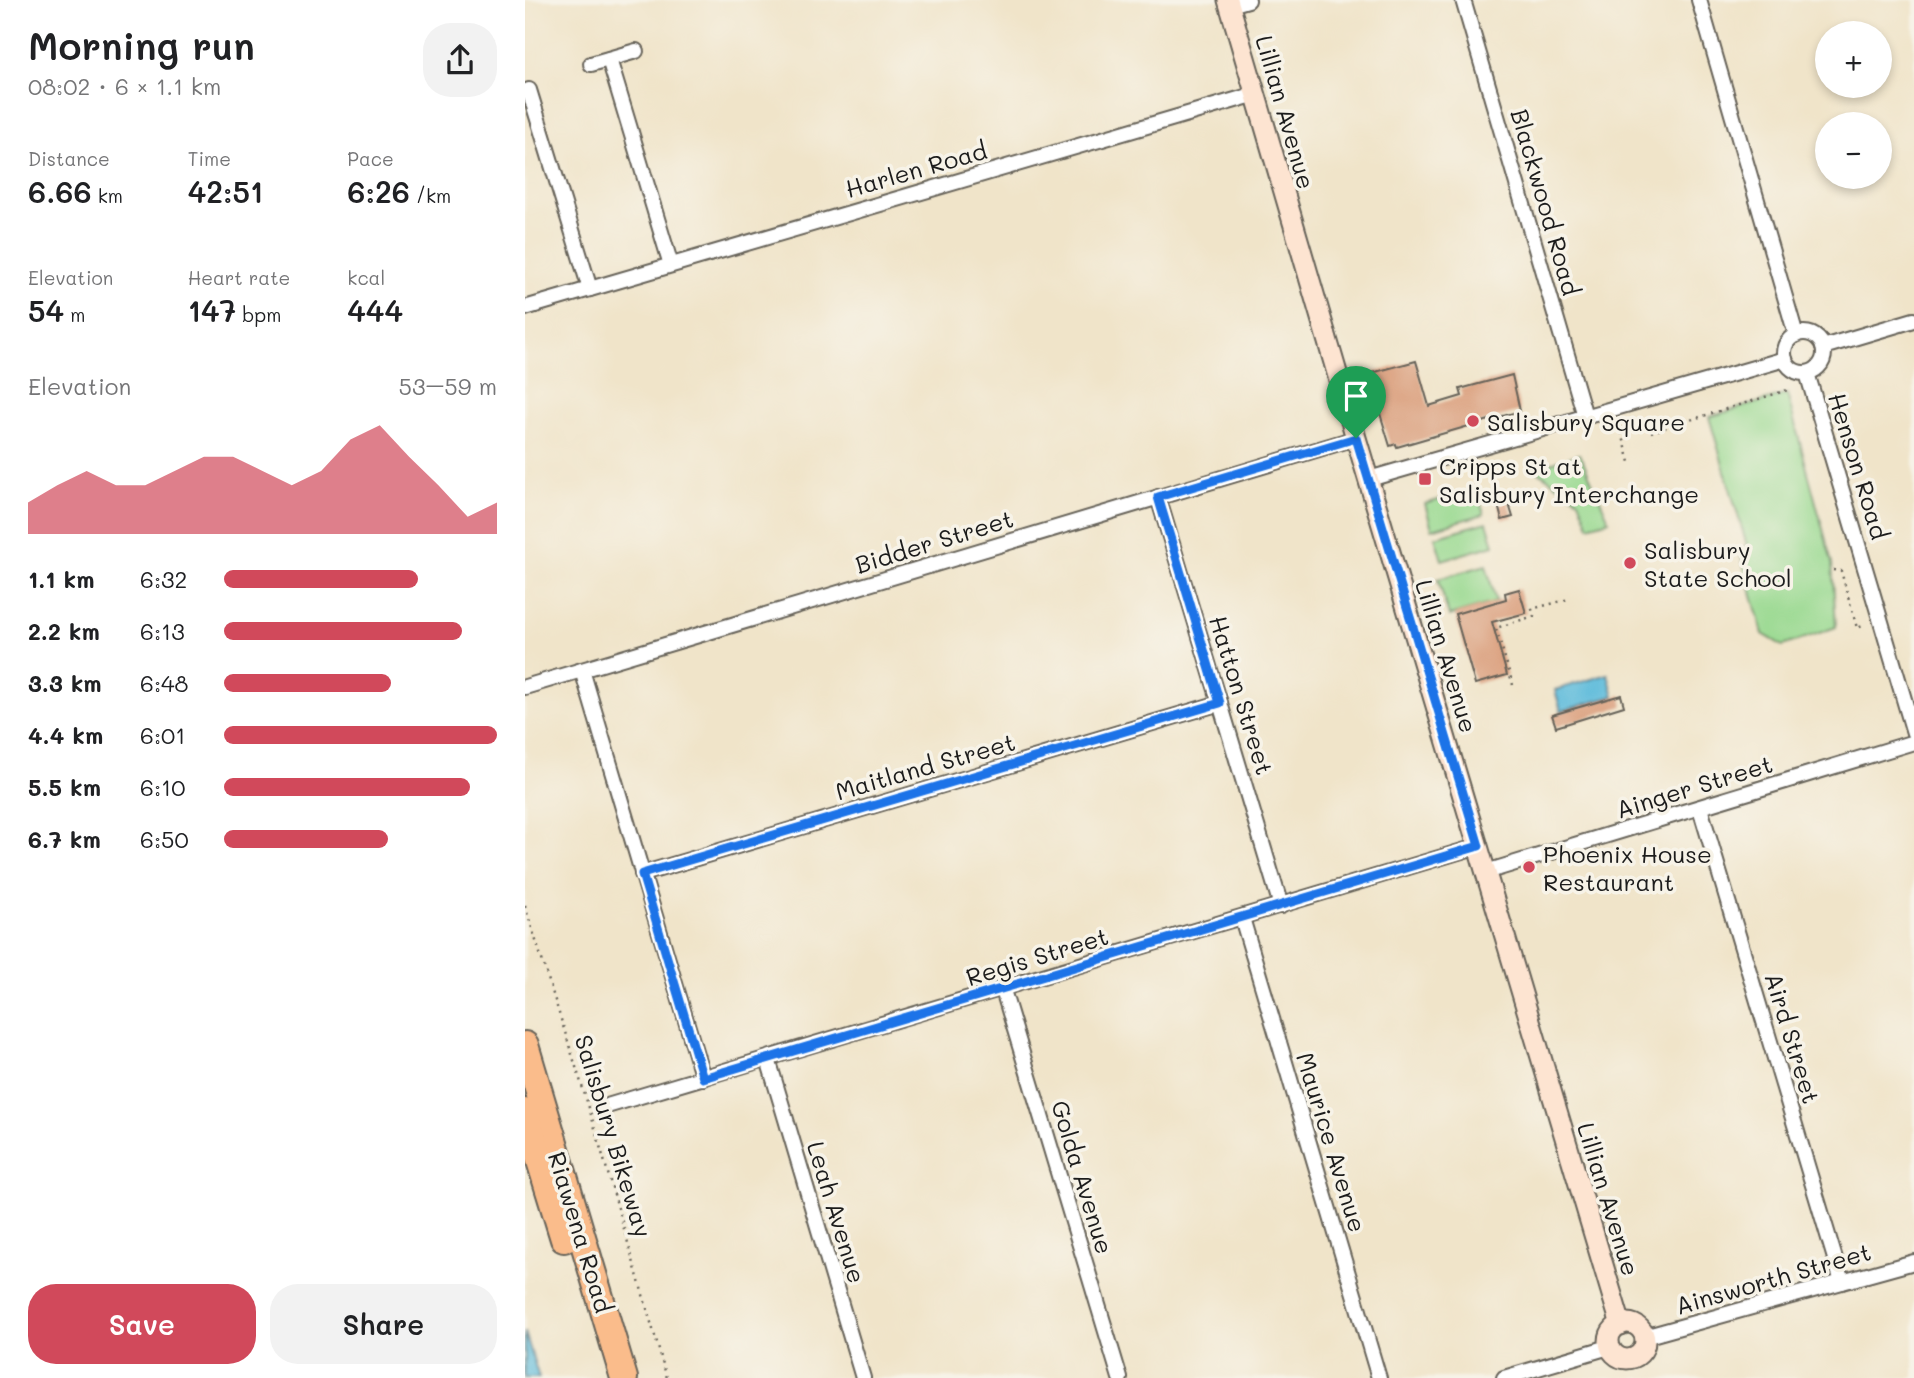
<!DOCTYPE html>
<meta charset="utf-8">
<style>
body{margin:0;font-family:Mali,sans-serif;background:#f2f2f2;color:#202124;height:100vh;display:flex;flex-direction:column;font-size:26px;white-space:nowrap}
*{box-sizing:border-box;margin:0}
p{font-size:23px;color:#757577}
.icon{flex:none;width:38px;height:38px;fill:none;stroke:currentColor;stroke-width:2;stroke-linecap:round;stroke-linejoin:round}
.map{position:relative;flex:1;overflow:hidden}
.panel{display:flex;flex-direction:column;background:#fff;width:525px}
.panel>*{flex:none}
.tools{position:absolute;left:1290px;top:21px;display:grid;gap:14px}
.tools a{display:grid;place-items:center;width:77px;height:77px;border-radius:50%;background:#fff;box-shadow:0 4px 10px #0003;font-size:35px}
.pin{position:absolute;display:grid;place-items:center;width:60px;height:60px;color:#fff;margin:-72px -30px;border-radius:50% 50% 50% 0;rotate:-45deg;box-shadow:0 0 7px #0007}
.pin .icon{rotate:45deg}
.round{display:grid;place-items:center;flex:none;width:74px;height:74px;border-radius:28px;background:#f2f2f2}
.head{display:flex;align-items:center;justify-content:space-between;height:119px;padding:0 28px}
h1{font-size:38px;font-weight:600;line-height:52px}
.metrics{display:grid;grid-template-columns:repeat(3,1fr);gap:10px;height:119px;padding:7px 28px}
.metrics div{display:grid;align-content:center}
.metrics b{font-size:30px;font-weight:600}
.metrics small{font-size:19px;font-weight:400}
.metrics p{font-size:19px}
.chart{height:196px;padding:14px 28px}
.chart p{display:flex;justify-content:space-between}
.chart svg{width:100%;height:126px;margin-top:7px;fill:#d1495b;opacity:.7}
.action{display:flex;gap:14px;margin-top:auto;padding:14px 28px}
.action a{flex:1;height:80px;border-radius:28px;background:#d1495b;color:#fff;font-size:28px;font-weight:600;line-height:80px;text-align:center}
.action a+a{background:#f2f2f2;color:#202124}
ul{padding:0 28px;list-style:none;font-size:23px}
li{display:grid;grid-template-columns:112px 84px 1fr;align-items:center;height:52px}
li i{height:18px;border-radius:9px;background:#d1495b}
main{display:flex;flex:1;min-height:0}
.map>svg:first-child{display:block}
</style>
<main>
<section class="panel">
<div class="head"><div><h1>Morning run</h1><p>08:02 · 6 × 1.1 km</p></div><a class="round"><svg class="icon" aria-label="share" viewBox="0 0 24 24"><path d="M12 15V3M7 8l5-5 5 5M5 13v7h14v-7"/></svg></a></div>
<div class="metrics">
<div><p>Distance</p><b>6.66<small> km</small></b></div>
<div><p>Time</p><b>42:51</b></div>
<div><p>Pace</p><b>6:26<small> /km</small></b></div>
</div>
<div class="metrics">
<div><p>Elevation</p><b>54<small> m</small></b></div>
<div><p>Heart rate</p><b>147<small> bpm</small></b></div>
<div><p>kcal</p><b>444</b></div>
</div>
<div class="chart"><p><span>Elevation</span>53–59 m</p>
<svg viewBox="0 0 160 44" preserveAspectRatio="none"><path d="M0 44V33L10 27L20 22L30 27L40 27L50 22L60 17L70 17L80 22L90 27L100 22L110 11L120 6L130 17L140 27L150 38L160 33V44z"/></svg>
</div>
<ul>
<li><b>1.1 km</b>6:32<i style="width:71%"></i></li>
<li><b>2.2 km</b>6:13<i style="width:87%"></i></li>
<li><b>3.3 km</b>6:48<i style="width:61%"></i></li>
<li><b>4.4 km</b>6:01<i style="width:100%"></i></li>
<li><b>5.5 km</b>6:10<i style="width:90%"></i></li>
<li><b>6.7 km</b>6:50<i style="width:60%"></i></li>
</ul>
<div class="action"><a>Save</a><a>Share</a></div>
</section>
<div class="map">
<svg width="1389" height="1378" viewBox="0 0 1389 1378">
<rect width="100%" height="100%" fill="#f7f3e8"/>
<filter id="ink" filterUnits="userSpaceOnUse"><feTurbulence type="fractalNoise" baseFrequency=".0143" numOctaves="2"/><feDisplacementMap in="SourceGraphic" scale="14" xChannelSelector="R" yChannelSelector="G"/><feConvolveMatrix kernelMatrix="1 2 1 2 8 2 1 2 1" color-interpolation-filters="sRGB"/></filter>
<filter id="wash" filterUnits="userSpaceOnUse"><feTurbulence type="fractalNoise" baseFrequency=".00686" numOctaves="4" result="noise"/><feDisplacementMap in="SourceGraphic" scale="28" xChannelSelector="R" yChannelSelector="G"/><feGaussianBlur stdDeviation="1.57" result="paint"/><feColorMatrix in="noise" values="0 0 0 0 0 0 0 0 0 0 0 0 0 0 0 0 0 1.4 0 .05"/><feComposite in="paint" operator="in"/></filter>
<g filter="url(#wash)">
<rect width="100%" height="100%" fill="#f0e4c9"/>
<g fill="#99d990" stroke="#5a7a56" stroke-width="2">
<polygon points="1262,394 1307,563 1311,627 1258,646 1238,634 1214,549 1222,546 1184,417"/>
<polygon points="1055,454 1084,520 1064,526 1054,500 1008,468"/>
<polygon points="951,489 959,514 907,529 900,504"/>
<polygon points="962,522 969,545 917,560 910,537"/>
<polygon points="961,565 971,602 924,616 913,579"/>
</g>
<g fill="#5dbbdb" stroke="#3c6c7c" stroke-width="2">
<polygon points="1083,674 1089,696 1036,711 1030,690"/>
<polygon points="0,1332 14,1378 0,1378"/>
</g>
<g id="blocks">
<g fill="#da9e7c">
<polygon points="891,361 904,406 937,396 935,389 987,375 995,411 872,447 871,444 865,446 843,374"/>
<polygon points="983,501 988,517 977,520 973,505"/>
<polygon points="994,589 1001,613 967,622 982,675 950,684 930,614 981,599 980,593"/>
<polygon points="1096,695 1099,706 1031,727 1027,715"/>
</g>
</g>
</g>
<g filter="url(#ink)">
<use href="#blocks" fill-opacity="0" stroke="#666259" stroke-width="2"/>
<g fill="none" stroke-linecap="round" stroke-linejoin="round">
<g stroke="#666259" stroke-width="18">
<g id="street">
<polyline points="938,0 1060,416"/>
<polyline points="1174,0 1271,335"/>
<polyline points="705,5 723,0"/>
<polyline points="84,59 146,265"/>
<polyline points="66,64 111,51"/>
<polyline points="0,92 4,90 65,289"/>
<polyline points="0,308 731,94"/>
<circle cx="1279" cy="353" r="20"/>
<polyline points="1298,347 1389,320"/>
<polyline points="1282,373 1389,733"/>
<polyline points="844,479 1260,359"/>
<polyline points="633,497 756,906"/>
<polyline points="57,670 178,1078"/>
<polyline points="0,687 831,438"/>
<polyline points="1175,808 1317,1282"/>
<polyline points="961,872 1389,742"/>
<polyline points="117,874 695,703"/>
<polyline points="717,918 854,1378"/>
<polyline points="478,990 595,1378"/>
<polyline points="243,1059 338,1378"/>
<polyline points="82,1106 954,846"/>
<polyline points="1119,1337 1389,1262"/>
<polyline points="979,1378 1084,1347"/>
</g>
</g>
<g stroke="#666259" stroke-width="23">
<g id="secondary">
<polyline points="703,0 831,438 1096,1325"/>
<circle cx="1102" cy="1341" r="18"/>
</g>
</g>
<g stroke="#666259" stroke-width="30">
<g id="highway">
<polyline points="0,1045 99,1378"/>
<polyline points="0,1112 39,1239"/>
</g>
</g>
<g stroke="#666259" stroke-width="2.5" stroke-dasharray="2 5" stroke-linecap="butt">
<polyline points="1095,426 1105,462"/>
<polyline points="1126,432 1266,389"/>
<polyline points="1308,570 1316,571 1332,628 1338,626"/>
<polyline points="988,685 971,628 1009,616 1007,609 1044,599"/>
<polyline points="0,906 65,1111 142,1378"/>
</g>
<use href="#street" stroke="#fff" stroke-width="14"/>
<use href="#secondary" stroke="#fde4d1" stroke-width="19"/>
<use href="#highway" stroke="#fabc8b" stroke-width="26"/>
</g>
</g>
<g fill="none" stroke-linecap="round" stroke-linejoin="round" filter="url(#ink)">
<g stroke="#fff" stroke-width="14">
<polygon id="route" points="831,438 954,846 178,1078 117,874 695,703 633,497"/>
</g>
<use href="#route" stroke="#1a73e8" stroke-width="9"/>
</g>
<g fill="#d1495b" stroke="#f7f3e8" stroke-width="2.5">
<circle cx="948" cy="421" r="7"/>
<rect x="893" y="472" width="14" height="14" rx="3.5"/>
<circle cx="1105" cy="563" r="7"/>
<circle cx="1004" cy="867" r="7"/>
</g>
<g text-anchor="middle" dominant-baseline="central" stroke-width="7" stroke-linejoin="round" paint-order="stroke">
<g font-size="24" fill="#1c1c1c" stroke="#f7f3e8">
<text transform="translate(761 112) rotate(74)">Lillian Avenue</text>
<text transform="translate(391 169) rotate(-16)">Harlen Road</text>
<text transform="translate(1021 202) rotate(74)">Blackwood Road</text>
<text transform="translate(1334 466) rotate(73)">Henson Road</text>
<text transform="translate(409 541) rotate(-17)">Bidder Street</text>
<text transform="translate(922 656) rotate(73)">Lillian Avenue</text>
<text transform="translate(717 695) rotate(73)">Hatton Street</text>
<text transform="translate(400 766) rotate(-16)">Maitland Street</text>
<text transform="translate(1169 786) rotate(-17)">Ainger Street</text>
<text transform="translate(512 956) rotate(-17)">Regis Street</text>
<text transform="translate(1268 1038) rotate(73)">Aird Street</text>
<text transform="translate(89 1136) rotate(73)">Salisbury Bikeway</text>
<text transform="translate(807 1142) rotate(73)">Maurice Avenue</text>
<text transform="translate(558 1177) rotate(73)">Golda Avenue</text>
<text transform="translate(1084 1199) rotate(73)">Lillian Avenue</text>
<text transform="translate(312 1212) rotate(73)">Leah Avenue</text>
<text transform="translate(56 1232) rotate(73)">Riawena Road</text>
<text transform="translate(1248 1278) rotate(-16)">Ainsworth Street</text>
</g>
<g font-size="24" fill="#1c1c1c" stroke="#f7f3e8" text-anchor="start">
<text x="962" y="421">Salisbury Square</text>
<text x="914" y="465">Cripps St at<tspan x="914" dy="28">Salisbury Interchange</tspan></text>
<text x="1119" y="549">Salisbury<tspan x="1119" dy="28">State School</tspan></text>
<text x="1018" y="853">Phoenix House<tspan x="1018" dy="28">Restaurant</tspan></text>
</g>
</g>
</svg>
<div class="tools">
<a>+</a>
<a>−</a>
</div>
<div class="pin" style="left:831px;top:438px;background:#1e9e55"><svg class="icon" aria-label="arrive" viewBox="0 0 24 24"><path d="M6 21V4h12l-3 4 3 4H6"/></svg></div>
</div>
</main>
